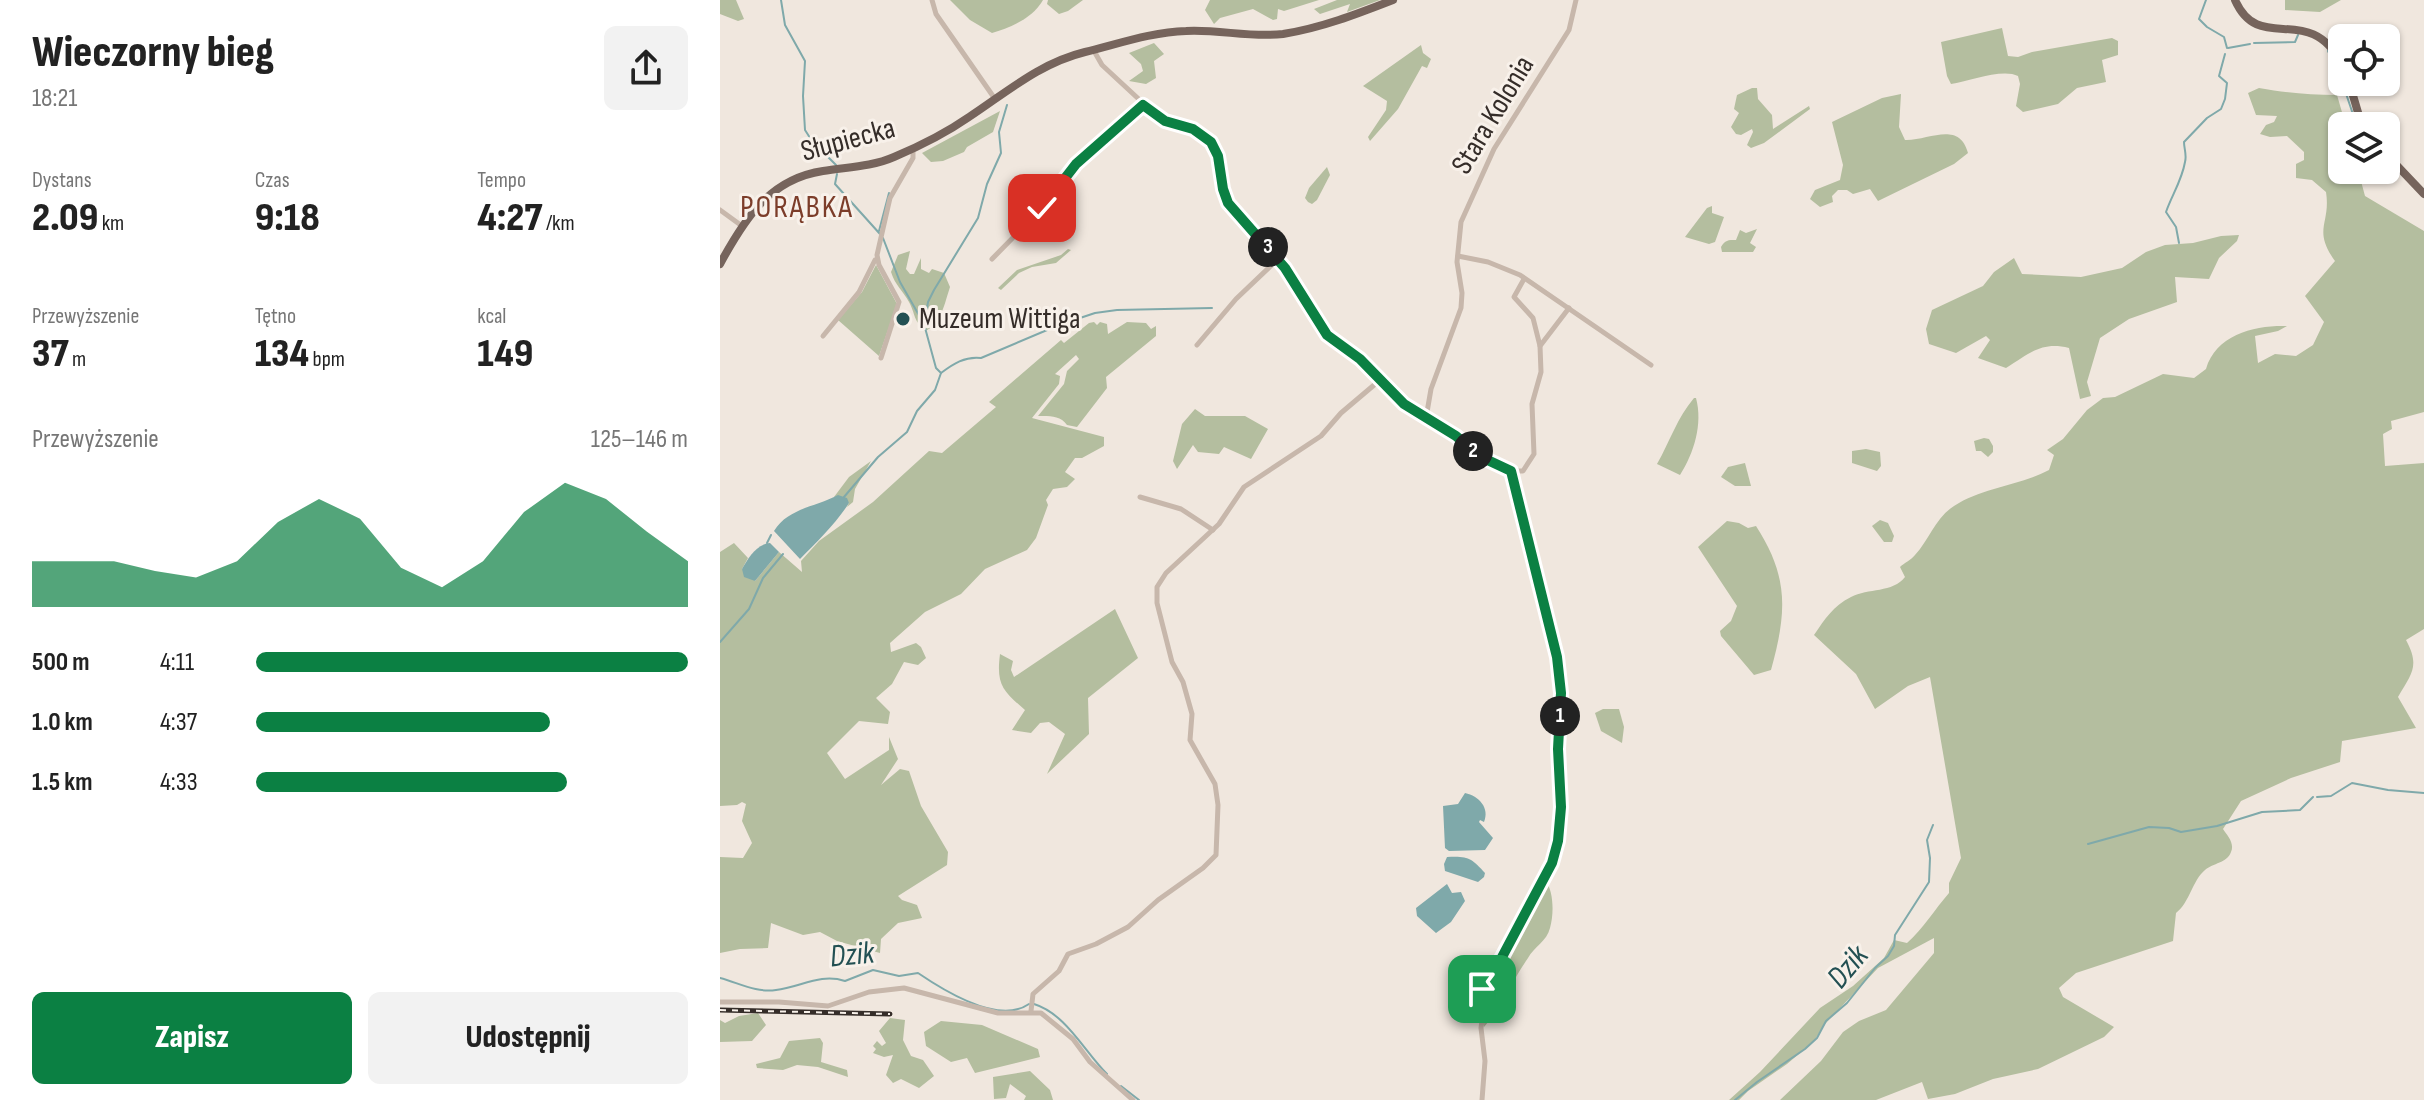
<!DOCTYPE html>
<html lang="pl">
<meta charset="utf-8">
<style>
body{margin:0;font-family:"Sofia Sans Condensed",sans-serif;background:#f2f2f2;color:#222;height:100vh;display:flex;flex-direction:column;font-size:30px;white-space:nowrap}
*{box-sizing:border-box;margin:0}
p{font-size:26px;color:#767676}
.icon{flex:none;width:44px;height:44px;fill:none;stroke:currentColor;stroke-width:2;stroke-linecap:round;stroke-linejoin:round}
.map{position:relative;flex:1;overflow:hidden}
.side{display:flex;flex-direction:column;background:#fff;width:720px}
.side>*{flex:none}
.tools{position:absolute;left:1608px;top:24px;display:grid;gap:16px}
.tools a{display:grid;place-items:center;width:72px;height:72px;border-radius:12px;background:#fff;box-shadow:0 2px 6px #0004;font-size:40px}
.pin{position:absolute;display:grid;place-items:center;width:68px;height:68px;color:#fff;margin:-34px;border-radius:16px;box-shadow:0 4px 12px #0006}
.km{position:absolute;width:40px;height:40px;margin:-20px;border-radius:50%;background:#222;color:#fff;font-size:22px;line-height:40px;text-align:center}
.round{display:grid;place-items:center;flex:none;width:84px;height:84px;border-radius:12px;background:#f2f2f2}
.headline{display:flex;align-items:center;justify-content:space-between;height:136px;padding:0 32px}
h1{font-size:44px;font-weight:800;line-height:60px}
.stats{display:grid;grid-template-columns:repeat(3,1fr);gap:12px;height:136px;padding:8px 32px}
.stats div{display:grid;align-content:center}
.stats b{font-size:40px;font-weight:800}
.stats small{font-size:22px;font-weight:400}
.stats p{font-size:22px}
.chart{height:224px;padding:16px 32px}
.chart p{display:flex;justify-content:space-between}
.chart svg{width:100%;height:144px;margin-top:8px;fill:#0b8043;opacity:.7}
.action{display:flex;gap:16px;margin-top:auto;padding:16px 32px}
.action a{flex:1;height:92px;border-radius:12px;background:#0b8043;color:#fff;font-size:32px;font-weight:800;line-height:92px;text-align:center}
.action a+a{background:#f2f2f2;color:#222}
ul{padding:0 32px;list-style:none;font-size:26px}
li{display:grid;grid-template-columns:128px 96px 1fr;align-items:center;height:60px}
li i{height:20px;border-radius:10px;background:#0b8043}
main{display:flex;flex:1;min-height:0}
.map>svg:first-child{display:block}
</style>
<main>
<section class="side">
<div class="headline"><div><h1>Wieczorny bieg</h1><p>18:21</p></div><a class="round"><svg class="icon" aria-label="share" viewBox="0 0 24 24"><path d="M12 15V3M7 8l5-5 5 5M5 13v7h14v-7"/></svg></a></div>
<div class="stats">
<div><p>Dystans</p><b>2.09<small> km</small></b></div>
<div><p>Czas</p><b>9:18</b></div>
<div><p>Tempo</p><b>4:27<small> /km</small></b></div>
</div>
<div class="stats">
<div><p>Przewyższenie</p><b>37<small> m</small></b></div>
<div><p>Tętno</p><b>134<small> bpm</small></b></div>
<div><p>kcal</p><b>149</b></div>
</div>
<div class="chart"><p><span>Przewyższenie</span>125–146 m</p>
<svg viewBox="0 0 160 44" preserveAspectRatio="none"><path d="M0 44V30L10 30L20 30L30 33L40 35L50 30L60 18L70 11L80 17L90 32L100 38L110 30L120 15L130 6L140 11L150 21L160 30V44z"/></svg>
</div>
<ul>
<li><b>500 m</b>4:11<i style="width:100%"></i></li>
<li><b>1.0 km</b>4:37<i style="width:68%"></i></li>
<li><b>1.5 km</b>4:33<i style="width:72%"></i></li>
</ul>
<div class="action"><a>Zapisz</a><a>Udostępnij</a></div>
</section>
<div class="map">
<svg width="1704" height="1100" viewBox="0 0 1704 1100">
<rect width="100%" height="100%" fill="#f0e7de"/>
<g fill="#b4be9f">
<polygon points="0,0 16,0 24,19 18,21 0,14"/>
<path d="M230,0H323C313,18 290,28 272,33L250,20Z"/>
<polygon points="328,0 363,0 348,11 339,14 327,4"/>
<polygon points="490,0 599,0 564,11 558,9 557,19 553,20 533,9 500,18 494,24 485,10"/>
<polygon points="617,0 660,0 627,12 630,4 600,14 594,9"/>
<polygon points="1565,0 1621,0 1600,12 1565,10"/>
<path d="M1282,28L1288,56L1298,57L1312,52L1392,38L1398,41V55L1382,60L1386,82L1357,88L1338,104L1303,112L1296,106L1300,84L1298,76C1283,68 1249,81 1231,84L1227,76L1221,42Z"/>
<polygon points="434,43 444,54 434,61 436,78 426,84 409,81 423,71 421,64 409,53"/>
<polygon points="701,45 703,53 711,59 707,68 702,66 678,109 650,141 648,137 666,110 667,101 643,86"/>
<polygon points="1032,88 1037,88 1038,99 1052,115 1053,129 1089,106 1090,109 1044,143 1031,148 1027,145 1033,132 1032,129 1021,135 1016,134 1011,127 1019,113 1014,109 1017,95"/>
<path d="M1539,88C1567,93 1589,95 1617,95L1626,126H1622V170H1638L1645,196L1704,231V412L1671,421L1672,429L1663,434L1665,466L1704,463V629L1686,640C1700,666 1692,673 1678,697L1696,728L1622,741L1620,762L1571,778L1521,801L1503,829C1507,835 1515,843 1511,852C1507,863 1493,863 1485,870C1472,881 1470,902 1456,913L1453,941L1356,973L1339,988L1343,997L1394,1027L1384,1037L1318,1069L1273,1079L1235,1094L1208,1099L1202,1082L1156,1100H1060L1101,1061L1123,1032L1139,1021L1166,1010L1214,953V938L1158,968L1104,1025L1094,1041L1067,1064L1028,1091L1019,1100H1009L1040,1072L1100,1008L1133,986L1164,958L1174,940L1187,943C1203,929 1215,909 1229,893V883L1241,858L1210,677L1188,686L1155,709L1136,674L1094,635C1105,619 1113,606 1131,597C1148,588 1173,593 1185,577L1180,567C1184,563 1191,560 1195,555C1209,540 1216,517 1234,506C1263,487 1299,486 1329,470L1334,455L1327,450L1343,439L1367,410L1383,398L1395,397L1443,374L1474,378L1486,369C1496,334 1536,325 1567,326L1558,331L1535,336L1538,363L1555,354L1576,356L1593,345L1604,322L1585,296L1615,261C1592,229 1611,224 1606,192L1592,180L1576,178V164L1584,160V152L1567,136L1550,137L1540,134L1546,125L1554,122L1557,116L1536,115L1528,93Z"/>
<path d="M1181,94L1179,127L1185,140C1208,141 1239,120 1248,153L1234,164L1158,201L1150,189L1133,194L1127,190H1118L1112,196L1113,202L1100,207L1090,199L1095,190L1120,180L1123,165L1112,122L1162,98Z"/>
<polygon points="280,111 273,132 247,147 244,152 223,161 211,162 202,153"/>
<polygon points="607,167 610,175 597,200 592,204 588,202 585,198 589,188"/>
<polygon points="992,206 992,213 1004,217 995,242 989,244 965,237 987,208"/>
<path d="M1037,229L1030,243L1036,247L1033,252H1002L1001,247C1005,240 1008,240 1016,240L1020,230L1026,233Z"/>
<path d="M1519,235L1517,241L1499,258L1489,279L1455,277L1457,302L1409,319L1380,338L1367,382L1371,396L1360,399L1349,348C1321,341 1309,354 1286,368L1258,358L1270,340L1266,336L1236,353L1209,344L1206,329L1212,310L1263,286L1274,272L1294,258L1302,274L1361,277L1402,268L1426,252L1445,245L1473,243L1501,236Z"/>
<polygon points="348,249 351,250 336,263 312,267 299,273 281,290 278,288 297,270 341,255"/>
<path d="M190,251L186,269L190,274H194L201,258V269L209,273L212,269L224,273L230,287C225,302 221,325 205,331C192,318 196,315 189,302C183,291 175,285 171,272L178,255Z"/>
<polygon points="156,265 177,304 159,356 118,320 142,292"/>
<path d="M374,322L377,325L380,322L387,324L388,334L407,322L426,323L431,329L436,326V336L386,377L387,388L357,427L347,425C340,415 329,416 318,416L344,384L347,371L359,359L356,355L335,374L340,376L339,384L312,418L384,437V446L362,458H355L345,472L355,479L347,487L333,489L326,500L328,505L316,538L307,550L265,569L241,594L205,612L170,643L171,652L196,643L201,647L206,658L198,665L184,662L172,684L156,698L170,712L168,724L139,721L107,753L125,779L169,750V737L178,759L161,785L180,769L189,771L201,806L228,852L227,865L178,896L182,900L197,905L202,918L178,923L161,939L160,953L117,941L100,932L83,935L51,923L48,948L20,949L0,953V857L23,858L32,843L22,821L26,804L22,802L17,805L0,806V552L14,543L28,558L22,569L35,581L59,552L82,572L81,561L99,541L153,502L209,451L222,453L276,407L269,402L341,340L344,343L369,323Z"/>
<path d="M974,398H976C983,424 974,453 960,475L937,464C950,441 957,418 974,398Z"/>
<polygon points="475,409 485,416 525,416 548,429 531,459 504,447 499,454 478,452 473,445 457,469 453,461 462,424"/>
<polygon points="1264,438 1269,439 1273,446 1273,452 1268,457 1261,451 1256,451 1254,441"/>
<polygon points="1146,449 1160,452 1161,466 1157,471 1132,463 1132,451"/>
<polygon points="151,461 135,489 133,502 127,507 129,503 114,497 129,477"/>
<polygon points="1025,463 1031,486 1015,486 1001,477 1008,467"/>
<polygon points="1160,520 1168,523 1174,536 1172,542 1164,542 1152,526"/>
<path d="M1007,521L1019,523L1028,528L1036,526C1069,577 1067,612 1051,670L1034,675L1001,636L1000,631L1011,621L1017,606L978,547Z"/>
<path d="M395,609L418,658L368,698L369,734L327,774L345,734L329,722L320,723L311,733L292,730L305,710C283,691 276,685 280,654L293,661L291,670L294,677Z"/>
<polygon points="883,709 899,709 904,727 902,743 881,731 875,713"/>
<path d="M825,880C834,891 834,914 830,928C827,941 814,947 808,958C791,982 784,1004 764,1027L766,979L782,961Z"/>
<polygon points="38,1013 46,1025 32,1041 0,1042 0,1020 5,1023 19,1016"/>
<polygon points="170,1018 185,1020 183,1040 191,1056 203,1060 214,1076 199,1088 181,1079 173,1083 166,1075 173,1055 164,1057 153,1053 156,1049 153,1046 157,1041 162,1046 166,1043 159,1031"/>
<polygon points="221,1021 262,1025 318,1049 320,1057 255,1073 247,1058 231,1062 206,1046 204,1032"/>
<polygon points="100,1038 103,1043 101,1062 127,1070 128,1077 98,1067 77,1065 63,1070 37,1068 36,1064 60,1058 69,1041"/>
<polygon points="310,1071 330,1090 333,1100 304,1100 306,1096 290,1084 286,1098 274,1099 273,1077"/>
</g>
<g fill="#7fa9aa">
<path d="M118,495L127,498L129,503C117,522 97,542 80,559L54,531C68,508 96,507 118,495Z"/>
<path d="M50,543L59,552L35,581L24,577L22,569C28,558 37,544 50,543Z"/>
<path d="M745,793C759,796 770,808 764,822L760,820L759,822L773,838L765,850L729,851L725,848L723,806L738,804Z"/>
<path d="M727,857C749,856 751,858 765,873L764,877L758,882L725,871L724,864Z"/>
<polygon points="727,884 732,893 741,892 745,901 731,922 716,933 697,916 696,908"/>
</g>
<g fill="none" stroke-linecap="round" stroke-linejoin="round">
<g stroke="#7fa9aa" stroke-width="2">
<polyline points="61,0 65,25 85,61 83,96 85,130 92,141 116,165"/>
<polyline points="1486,0 1479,19 1487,27 1504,37 1507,48"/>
<polyline points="1534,43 1575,42 1578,35"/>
<polyline points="1508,48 1530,44"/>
<polyline points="1608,51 1616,67"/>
<polyline points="1619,73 1637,126"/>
<polyline points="117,174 115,184 160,234"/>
<polyline points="159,231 169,193"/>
<path d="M1459,243L1456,227L1446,212C1452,195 1462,180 1465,162C1467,155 1464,149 1464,142L1487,118L1501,109L1505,99L1507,83L1499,76L1505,54"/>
<polyline points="205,320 208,302 214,290 258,218 267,184 281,153 279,132 287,105"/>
<polyline points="345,323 375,313 397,310 492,308"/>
<path d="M221,373C233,364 245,356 261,358L339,325"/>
<polyline points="124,497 158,457 187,432 197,411 215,390 221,373 216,368 204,324 180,282 163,238"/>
<polyline points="47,543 51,535"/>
<polyline points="0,642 29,609 43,578 63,554"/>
<polyline points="1597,797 1611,796 1632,783 1668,790 1704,793"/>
<polyline points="1368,844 1429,827 1449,828 1461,832 1497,826 1542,812 1580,810 1593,797"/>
<path d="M0,978C19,983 36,993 56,990C81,987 100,973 125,981L153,970L179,976L198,973C223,990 279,1025 309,1004"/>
<path d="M314,1004C346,1014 364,1051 387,1074"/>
<polyline points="401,1086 419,1100"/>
<polyline points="1015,1100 1037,1082 1085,1049 1097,1038 1106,1021 1127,1003 1155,968 1168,956 1174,946 1175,935 1209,882 1210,858 1207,840 1213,825"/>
</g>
<g stroke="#c7b7ab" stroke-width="5">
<polyline points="212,0 216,14 275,99"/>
<polyline points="374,51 382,65 437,116 473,129 491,142 498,156 503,189 508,203 565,268 607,335 640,359 684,404 736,436 759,456 791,471 795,482 837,657 841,693 838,749 839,831 836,851 828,871 781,959 762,983 764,1005 761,1028 765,1061 762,1100"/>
<polyline points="0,210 22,226"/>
<polyline points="738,256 768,262 800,275 931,365"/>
<polyline points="272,259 322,208 356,164 420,109 423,105"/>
<polyline points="804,279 794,297 813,318 820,346"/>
<polyline points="103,336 139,292 155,260"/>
<polyline points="477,345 516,299 558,259"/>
<polyline points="161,358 179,302 159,265 157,255 170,198 193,158 193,149"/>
<polyline points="706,418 711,389 741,308 742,293 737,262 741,222 774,149 849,30 856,0"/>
<polyline points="791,471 803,471 814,454 812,404 821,372 820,346 849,308"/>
<polyline points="420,497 461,509 493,530"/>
<polyline points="0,1002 59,1002 108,1006 149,992 184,988 278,1013 321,1013 353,1039 370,1062 413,1100"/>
<polyline points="311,1011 313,994 339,971 348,954 376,944 408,927 438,900 483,868 496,855 498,805 495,784 470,740 472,714 463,682 452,662 437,603 437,587 446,573 499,524 524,487 601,436 621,413 660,380"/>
</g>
<g stroke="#76645c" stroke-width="8">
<path d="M1515,0C1540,56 1588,0 1622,64"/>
<polyline points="1629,82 1642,126"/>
<polyline points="1666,154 1704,194"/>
<path d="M0,264C24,220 49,179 103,171C127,167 151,167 174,157C200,146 226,133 249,117C287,92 320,63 365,52C398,44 432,32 466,31C498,29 531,38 563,34C601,28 637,14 673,0"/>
</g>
<g stroke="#352d29" stroke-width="5">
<polyline id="rail" points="0,1010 170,1014"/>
</g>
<use href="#rail" stroke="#f8f1ea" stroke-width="2" stroke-dasharray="6" stroke-linecap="butt"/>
</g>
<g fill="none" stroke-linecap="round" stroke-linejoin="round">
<g stroke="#fff" stroke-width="16">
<polyline id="route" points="322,208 356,164 423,105 445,121 473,129 491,142 498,156 503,189 508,203 565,268 607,335 640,359 684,404 736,436 759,456 791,471 837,657 841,693 838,749 841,807 838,841 832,863 781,959 764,977 762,989"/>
</g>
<use href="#route" stroke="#0b8043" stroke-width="10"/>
</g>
<circle fill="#235053" stroke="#f8f1ea" stroke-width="3" cx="183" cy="319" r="8"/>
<g text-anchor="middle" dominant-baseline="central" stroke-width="6" stroke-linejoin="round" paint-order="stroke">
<g font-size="30" fill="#352d29" stroke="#f8f1ea">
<text transform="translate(773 115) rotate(-59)">Stara Kolonia</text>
<text transform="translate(128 140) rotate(-15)">Słupiecka</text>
</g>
<g font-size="30" fill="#352d29" stroke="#f8f1ea" text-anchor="start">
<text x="199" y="319">Muzeum Wittiga</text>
</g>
<g font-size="32" letter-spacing="2" fill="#7c3d2a" stroke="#f8f1ea">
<text x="77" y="207">PORĄBKA</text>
</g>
<g font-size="32" font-style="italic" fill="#235053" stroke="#f8f1ea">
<text transform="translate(132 955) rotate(-5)">Dzik</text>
<text transform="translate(1128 967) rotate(-50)">Dzik</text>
</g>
</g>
</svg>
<div class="tools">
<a><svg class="icon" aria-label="locate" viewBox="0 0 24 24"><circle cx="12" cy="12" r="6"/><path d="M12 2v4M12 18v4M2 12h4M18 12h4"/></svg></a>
<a><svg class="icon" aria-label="layers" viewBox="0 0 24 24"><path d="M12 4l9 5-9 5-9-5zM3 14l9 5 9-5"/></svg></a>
</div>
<div class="pin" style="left:762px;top:989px;background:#1e9e55"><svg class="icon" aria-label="arrive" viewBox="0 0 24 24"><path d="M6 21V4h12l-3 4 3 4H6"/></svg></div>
<div class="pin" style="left:322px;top:208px;background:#d93025"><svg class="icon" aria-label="check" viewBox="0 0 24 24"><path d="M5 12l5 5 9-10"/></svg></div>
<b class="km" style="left:840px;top:716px">1</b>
<b class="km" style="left:753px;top:451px">2</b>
<b class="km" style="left:548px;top:247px">3</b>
</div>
</main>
